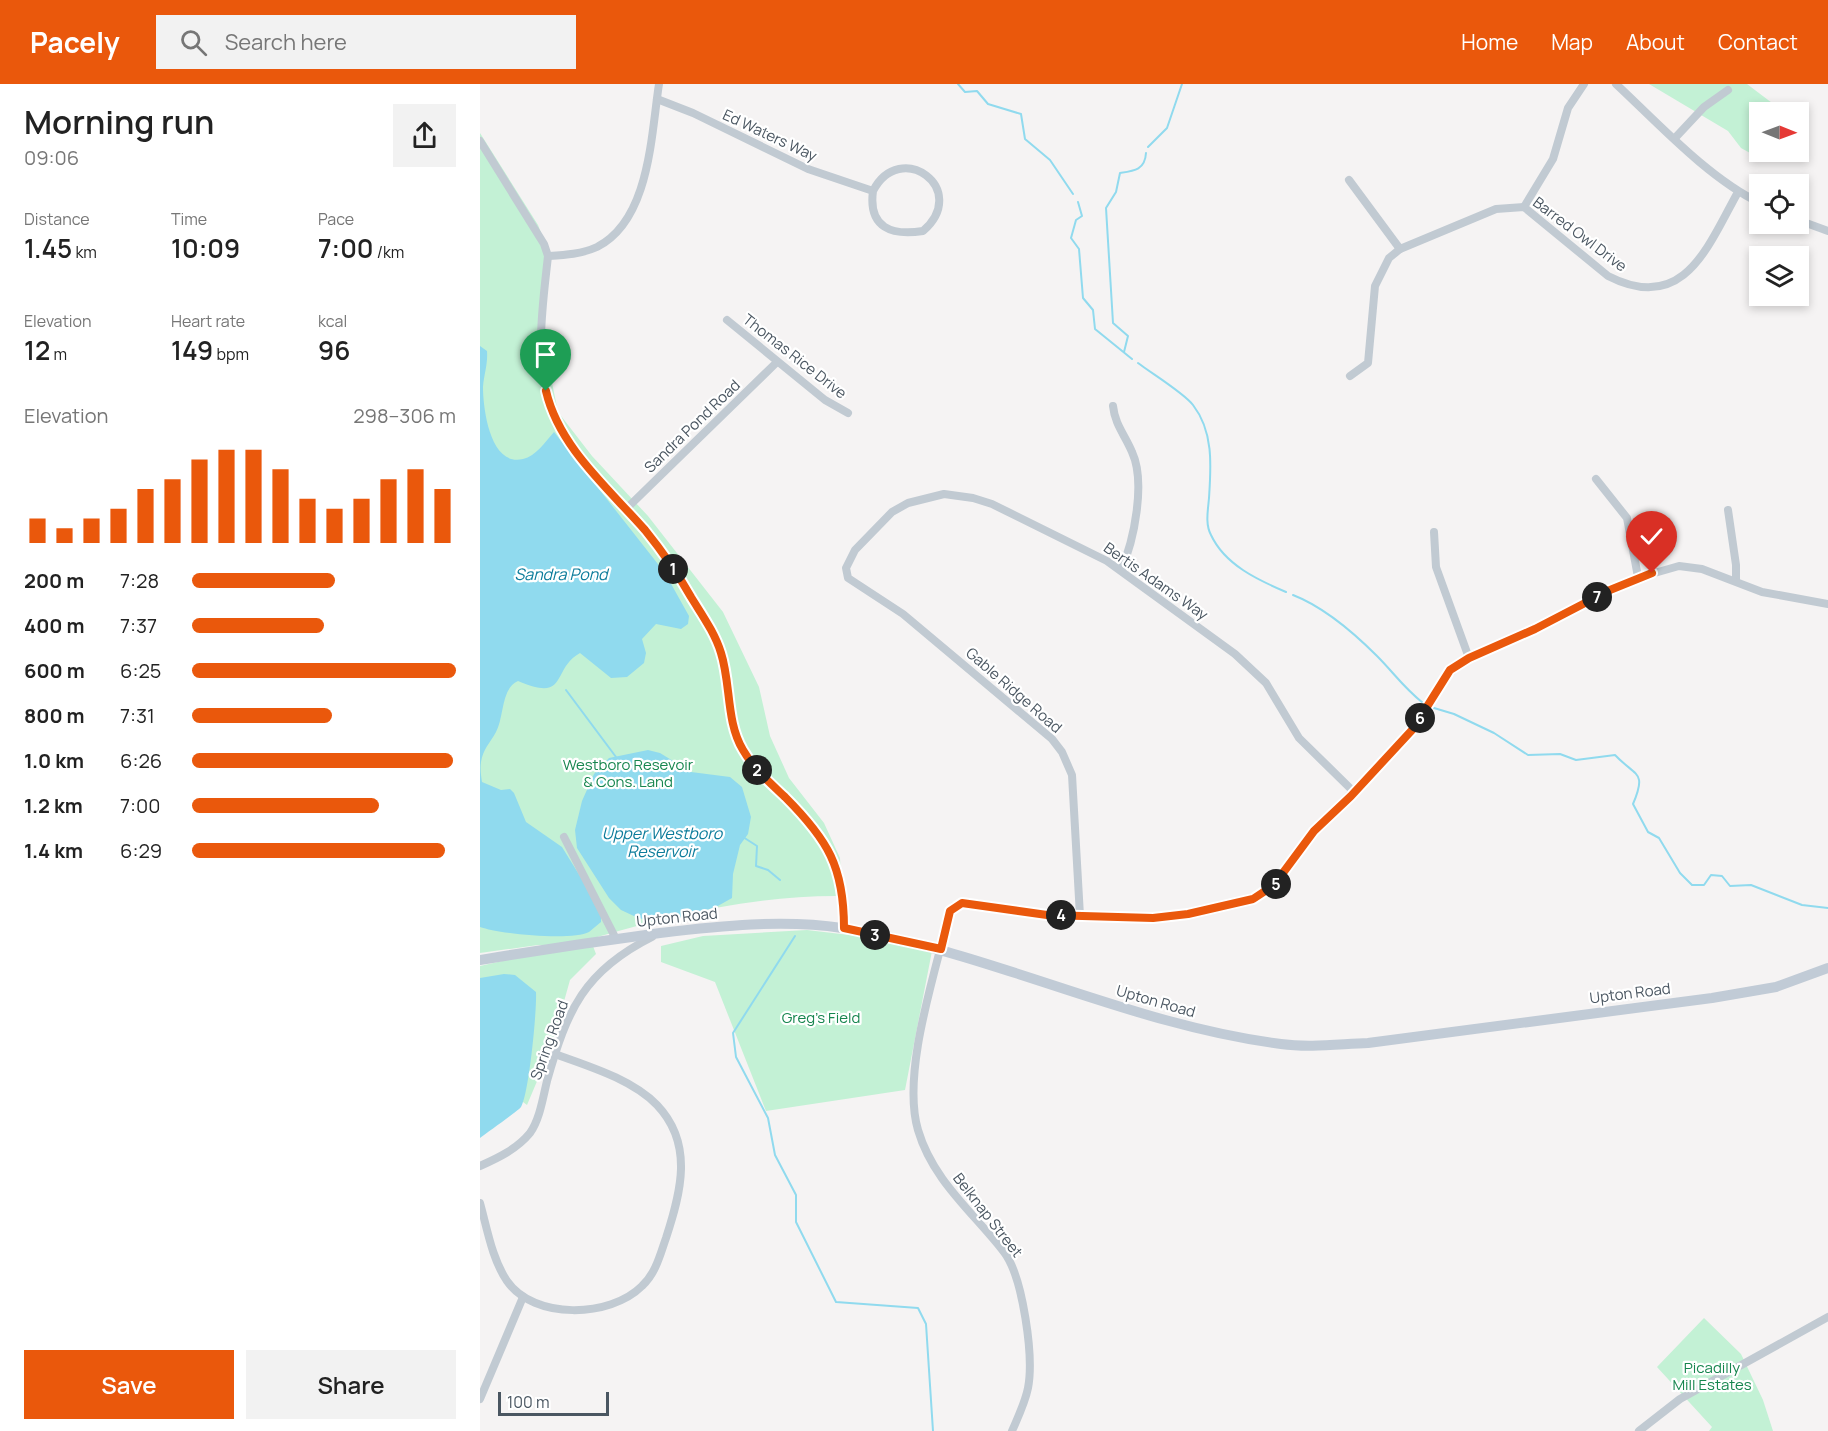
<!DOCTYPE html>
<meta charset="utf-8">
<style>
body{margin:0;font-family:Manrope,sans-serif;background:#f2f2f2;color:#222;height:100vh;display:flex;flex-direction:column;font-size:22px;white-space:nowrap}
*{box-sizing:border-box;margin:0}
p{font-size:20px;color:#767676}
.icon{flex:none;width:33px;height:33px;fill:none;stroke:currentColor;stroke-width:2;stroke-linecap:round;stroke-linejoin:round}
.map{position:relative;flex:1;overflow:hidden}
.side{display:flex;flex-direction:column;background:#fff;width:480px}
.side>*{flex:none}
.needle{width:39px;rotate:91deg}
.tools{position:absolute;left:1269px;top:18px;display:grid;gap:12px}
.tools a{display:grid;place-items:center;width:60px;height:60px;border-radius:0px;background:#fff;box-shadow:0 3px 9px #0003;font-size:30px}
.scale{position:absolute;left:18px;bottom:15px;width:111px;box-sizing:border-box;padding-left:6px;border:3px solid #4a5661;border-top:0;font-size:16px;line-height:21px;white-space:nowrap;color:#4a5661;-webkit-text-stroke:4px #fff;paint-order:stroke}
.pin{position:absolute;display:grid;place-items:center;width:51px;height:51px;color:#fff;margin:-62px -26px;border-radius:50% 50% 50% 0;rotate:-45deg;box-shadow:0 0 6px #0007}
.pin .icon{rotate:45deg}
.km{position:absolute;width:30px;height:30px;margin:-15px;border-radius:50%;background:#222;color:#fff;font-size:16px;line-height:30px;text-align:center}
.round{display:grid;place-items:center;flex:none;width:63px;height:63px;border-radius:0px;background:#f2f2f2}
.overview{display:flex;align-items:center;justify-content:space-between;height:102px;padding:0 24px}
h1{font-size:33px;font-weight:600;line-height:45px}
.metrics{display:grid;grid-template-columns:repeat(3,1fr);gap:9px;height:102px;padding:6px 24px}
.metrics div{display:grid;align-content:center}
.metrics b{font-size:26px;font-weight:600}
.metrics small{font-size:16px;font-weight:400}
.metrics p{font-size:16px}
.chart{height:168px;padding:12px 24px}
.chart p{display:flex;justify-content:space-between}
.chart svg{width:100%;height:108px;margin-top:6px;stroke:#ea580c;stroke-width:6}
.action{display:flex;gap:12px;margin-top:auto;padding:12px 24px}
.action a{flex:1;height:69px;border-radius:0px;background:#ea580c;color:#fff;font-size:24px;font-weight:600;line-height:69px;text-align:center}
.action a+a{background:#f2f2f2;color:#222}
ul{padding:0 24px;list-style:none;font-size:20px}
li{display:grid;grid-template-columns:96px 72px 1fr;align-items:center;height:45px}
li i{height:15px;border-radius:8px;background:#ea580c}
header{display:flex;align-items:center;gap:36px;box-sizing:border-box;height:84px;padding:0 30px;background:#ea580c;color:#fff}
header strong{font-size:28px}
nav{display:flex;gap:33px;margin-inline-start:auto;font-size:21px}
.search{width:420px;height:54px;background:#f2f2f2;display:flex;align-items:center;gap:15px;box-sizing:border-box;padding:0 21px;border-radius:0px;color:#767676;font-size:22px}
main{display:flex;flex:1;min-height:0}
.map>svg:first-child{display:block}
</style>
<header>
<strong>Pacely</strong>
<div class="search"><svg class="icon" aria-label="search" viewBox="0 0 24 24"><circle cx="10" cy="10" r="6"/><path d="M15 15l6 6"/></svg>Search here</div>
<nav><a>Home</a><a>Map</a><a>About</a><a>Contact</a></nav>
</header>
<main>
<section class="side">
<div class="overview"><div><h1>Morning run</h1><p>09:06</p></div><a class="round"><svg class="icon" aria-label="share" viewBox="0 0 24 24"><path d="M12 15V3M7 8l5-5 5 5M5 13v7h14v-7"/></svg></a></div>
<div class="metrics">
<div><p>Distance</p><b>1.45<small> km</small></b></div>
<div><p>Time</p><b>10:09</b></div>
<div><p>Pace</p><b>7:00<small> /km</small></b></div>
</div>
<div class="metrics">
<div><p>Elevation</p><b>12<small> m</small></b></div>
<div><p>Heart rate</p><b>149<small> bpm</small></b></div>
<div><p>kcal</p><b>96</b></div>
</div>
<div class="chart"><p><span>Elevation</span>298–306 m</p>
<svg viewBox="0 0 160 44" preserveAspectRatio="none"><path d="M5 44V34M15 44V38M25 44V34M35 44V30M45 44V22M55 44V18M65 44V10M75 44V6M85 44V6M95 44V14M105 44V26M115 44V30M125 44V26M135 44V18M145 44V14M155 44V22"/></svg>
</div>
<ul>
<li><b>200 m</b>7:28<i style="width:54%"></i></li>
<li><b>400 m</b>7:37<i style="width:50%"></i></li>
<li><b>600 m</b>6:25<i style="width:100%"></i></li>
<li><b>800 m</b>7:31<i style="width:53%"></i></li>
<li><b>1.0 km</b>6:26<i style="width:99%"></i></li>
<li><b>1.2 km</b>7:00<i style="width:71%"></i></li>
<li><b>1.4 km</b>6:29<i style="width:96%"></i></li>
</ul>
<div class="action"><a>Save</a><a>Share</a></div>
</section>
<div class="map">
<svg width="1348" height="1347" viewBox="0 0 1348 1347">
<rect width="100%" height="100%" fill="#f5f3f3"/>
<g fill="#c3f1d5">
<polygon points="1169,0 1267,0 1304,28 1280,28 1280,68 1284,68 1281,75 1261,64 1248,47"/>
<path d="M0,49L58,141L66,161L61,245L78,328L112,372L168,432L243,528L279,603L290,652L309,694L344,739L360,774L362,812C271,811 183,833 97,859L111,857L116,870L90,896L71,964L47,1021L0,986V882L93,861H58L0,869Z"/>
<polygon points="327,846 378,852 452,867 425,1006 286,1027 235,898 181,878 181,862 223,852"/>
<polygon points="1224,1234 1261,1270 1283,1316 1293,1347 1229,1347 1232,1343 1177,1283"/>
</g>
<g fill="#90daee">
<path d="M0,262L7,267C8,280 4,290 3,303C3,324 10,383 43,375C56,372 65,358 74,348L185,489L209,532L208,540L201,545L176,540L162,555L166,569L164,579L147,593L131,594L100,569C71,585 89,619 38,597C21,604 24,634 16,648C10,659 3,665 1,678C0,685 1,691 2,698L21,706L30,705L34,709L46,738L82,763L121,826V838C117,841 113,845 109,848C92,857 19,850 0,843Z"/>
<polygon points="168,666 180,669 211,688 250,693 262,703 271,733 268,750 260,761 253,790 252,814 236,823 200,834 169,837 156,833 141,826 129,814 97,764 95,746 102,717 114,690 129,674"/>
<path d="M24,890L35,891L56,908C57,926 49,1010 41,1023C38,1027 8,1048 0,1054V894Z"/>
</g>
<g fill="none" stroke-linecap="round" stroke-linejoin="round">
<g stroke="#90daee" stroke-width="2">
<polyline points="478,0 485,8 497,7 508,20 541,30 545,55 570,76 593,110"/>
<polyline points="668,63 687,44 702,0"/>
<polyline points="598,118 602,132 596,136 591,154 599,165 603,214 613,226 615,245 652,275"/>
<path d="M644,268L648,252L633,239L626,124L636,108L640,89C654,87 665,86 666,69"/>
<path d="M658,279C671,289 704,309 713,321C734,348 731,383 729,414C728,426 725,440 731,451C745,481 778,496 806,508"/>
<path d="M813,511C844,523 873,548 897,572C914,589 923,603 943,619"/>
<polyline points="86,606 136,673"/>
<path d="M954,624L974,630L1014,649L1048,671L1080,670L1096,676L1135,671C1156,693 1167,687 1153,720L1168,748L1179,754L1200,789L1212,801H1224L1231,791L1242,792L1250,802L1271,801L1322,821L1348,824"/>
<polyline points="263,753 277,762 276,782 288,786 300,796"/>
<polyline points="315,852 253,949 256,973 288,1034 295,1071 316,1111 316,1138 356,1218 438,1224 446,1240 453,1347"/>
</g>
<g stroke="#c1cad2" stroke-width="8">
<path d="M1136,0C1178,39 1228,94 1280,119"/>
<path d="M177,15L213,29L328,85L393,107C388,144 412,152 443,147C491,105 420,54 393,107"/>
<polyline points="1195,54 1224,23 1248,6"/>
<path d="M0,57L64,160L68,172C63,219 54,276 70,321C87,371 132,407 165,446C191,477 220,520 236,557C252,591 244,634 263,666C274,684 287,696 302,710C347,753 364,781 364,844"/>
<polyline points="869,96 920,165"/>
<polyline points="1044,123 1073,75 1088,24 1104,0"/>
<polyline points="1318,136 1348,147"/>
<path d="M68,172C84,171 102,170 117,163C170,136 171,51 179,0"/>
<polyline points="247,236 345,316 368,329"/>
<path d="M870,292L888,279L895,202L909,174L920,165L1016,125L1044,123L1128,192C1204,231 1228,162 1258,108"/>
<path d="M633,322C635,341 645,351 652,368C666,398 654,457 641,486"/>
<polyline points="1116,395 1147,434 1158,493"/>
<polyline points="146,425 297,278"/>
<polyline points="1248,426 1256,481 1256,497"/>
<polyline points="954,448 956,483 989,574"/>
<polyline points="84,753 136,855"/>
<polyline points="600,832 592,691 582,668 572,655 423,530 368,494 366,484 375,466 412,428 428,419 464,410 493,414 512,420 627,477 755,570 786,599 819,654 874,708"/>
<path d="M0,1082C18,1074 37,1065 50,1049C60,1035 63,1013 67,997C87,926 104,887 172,853"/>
<path d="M0,1119C7,1144 12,1175 27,1197C54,1236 130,1234 162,1202C176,1189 180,1171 186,1154C201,1108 214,1060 177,1021C152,995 108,982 75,970"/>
<polyline points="0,1315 43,1213"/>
<path d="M532,1347C538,1333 545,1319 548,1304C554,1273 543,1193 524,1168C493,1128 453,1097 438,1046C421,988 456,887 470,827L474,822L494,819L567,831L673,834L708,830L773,815L794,801L834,747L925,654L948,623L962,597L981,578L1055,545L1157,494L1199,482L1222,485L1282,508L1348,520"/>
<polyline points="1159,1347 1200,1315 1348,1233"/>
</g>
<path stroke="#c1cbd6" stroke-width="10" d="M0,876C60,866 120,857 180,849C239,842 303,835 362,844C512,868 650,941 801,960C830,964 859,960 888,959L1232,914L1296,903L1348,884"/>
</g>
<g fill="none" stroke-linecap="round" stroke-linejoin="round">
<g stroke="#fff" stroke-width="12">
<path id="route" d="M66,307C79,363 128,404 165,446C182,467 198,490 211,513C222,531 235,549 241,569C251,600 246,638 263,666C274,685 289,698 305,713C348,756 364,783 364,844L461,865L470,827L482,819L567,831L673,834L708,830L773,815L794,801L834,747L871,712L933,645L970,586L989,574L1055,545L1130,506L1172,489"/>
</g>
<use href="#route" stroke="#ea580c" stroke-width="8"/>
</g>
<g text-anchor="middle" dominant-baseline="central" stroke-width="4.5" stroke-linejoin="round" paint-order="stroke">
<g font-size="15" fill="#4a5661" stroke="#fff">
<text transform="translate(290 51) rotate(25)">Ed Waters Way</text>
<text transform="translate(1100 150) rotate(37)">Barred Owl Drive</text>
<text transform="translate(315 272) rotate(38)">Thomas Rice Drive</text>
<text transform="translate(212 342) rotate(-44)">Sandra Pond Road</text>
<text transform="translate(676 497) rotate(35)">Bertis Adams Way</text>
<text transform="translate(534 606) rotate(41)">Gable Ridge Road</text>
<text transform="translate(197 833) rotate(-6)">Upton Road</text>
<text transform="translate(1150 909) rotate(-7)">Upton Road</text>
<text transform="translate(676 917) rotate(16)">Upton Road</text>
<text transform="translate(69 956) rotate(-70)">Spring Road</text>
<text transform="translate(508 1131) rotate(52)">Belknap Street</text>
</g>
<g font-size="15" fill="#17864f" stroke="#fff">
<text x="148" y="680">Westboro Resevoir<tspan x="148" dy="17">&amp; Cons. Land</tspan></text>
<text x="341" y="933">Greg's Field</text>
<text x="1232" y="1283">Picadilly<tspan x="1232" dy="17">Mill Estates</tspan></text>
</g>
<g font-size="16" font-style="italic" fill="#0c7c9b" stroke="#fff">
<text x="81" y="490">Sandra Pond</text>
<text x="182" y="749">Upper Westboro<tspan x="182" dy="18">Reservoir</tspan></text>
</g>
</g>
</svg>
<div class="tools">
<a><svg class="needle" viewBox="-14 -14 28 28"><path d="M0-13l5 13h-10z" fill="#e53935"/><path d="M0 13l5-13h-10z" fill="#767676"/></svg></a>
<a><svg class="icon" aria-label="locate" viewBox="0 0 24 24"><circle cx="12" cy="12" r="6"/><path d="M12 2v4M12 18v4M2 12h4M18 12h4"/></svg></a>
<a><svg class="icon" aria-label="layers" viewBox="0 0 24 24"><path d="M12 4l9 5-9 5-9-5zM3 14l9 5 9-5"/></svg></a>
</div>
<div class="scale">100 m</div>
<div class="pin" style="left:66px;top:307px;background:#1e9e55"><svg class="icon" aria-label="arrive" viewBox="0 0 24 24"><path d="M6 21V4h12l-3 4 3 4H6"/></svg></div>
<div class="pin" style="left:1172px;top:489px;background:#d93025"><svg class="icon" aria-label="check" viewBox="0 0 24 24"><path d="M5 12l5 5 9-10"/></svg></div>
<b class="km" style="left:193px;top:485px">1</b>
<b class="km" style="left:277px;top:686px">2</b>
<b class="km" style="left:395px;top:851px">3</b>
<b class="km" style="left:581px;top:831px">4</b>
<b class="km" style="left:796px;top:800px">5</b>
<b class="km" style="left:940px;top:634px">6</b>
<b class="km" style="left:1117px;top:513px">7</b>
</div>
</main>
